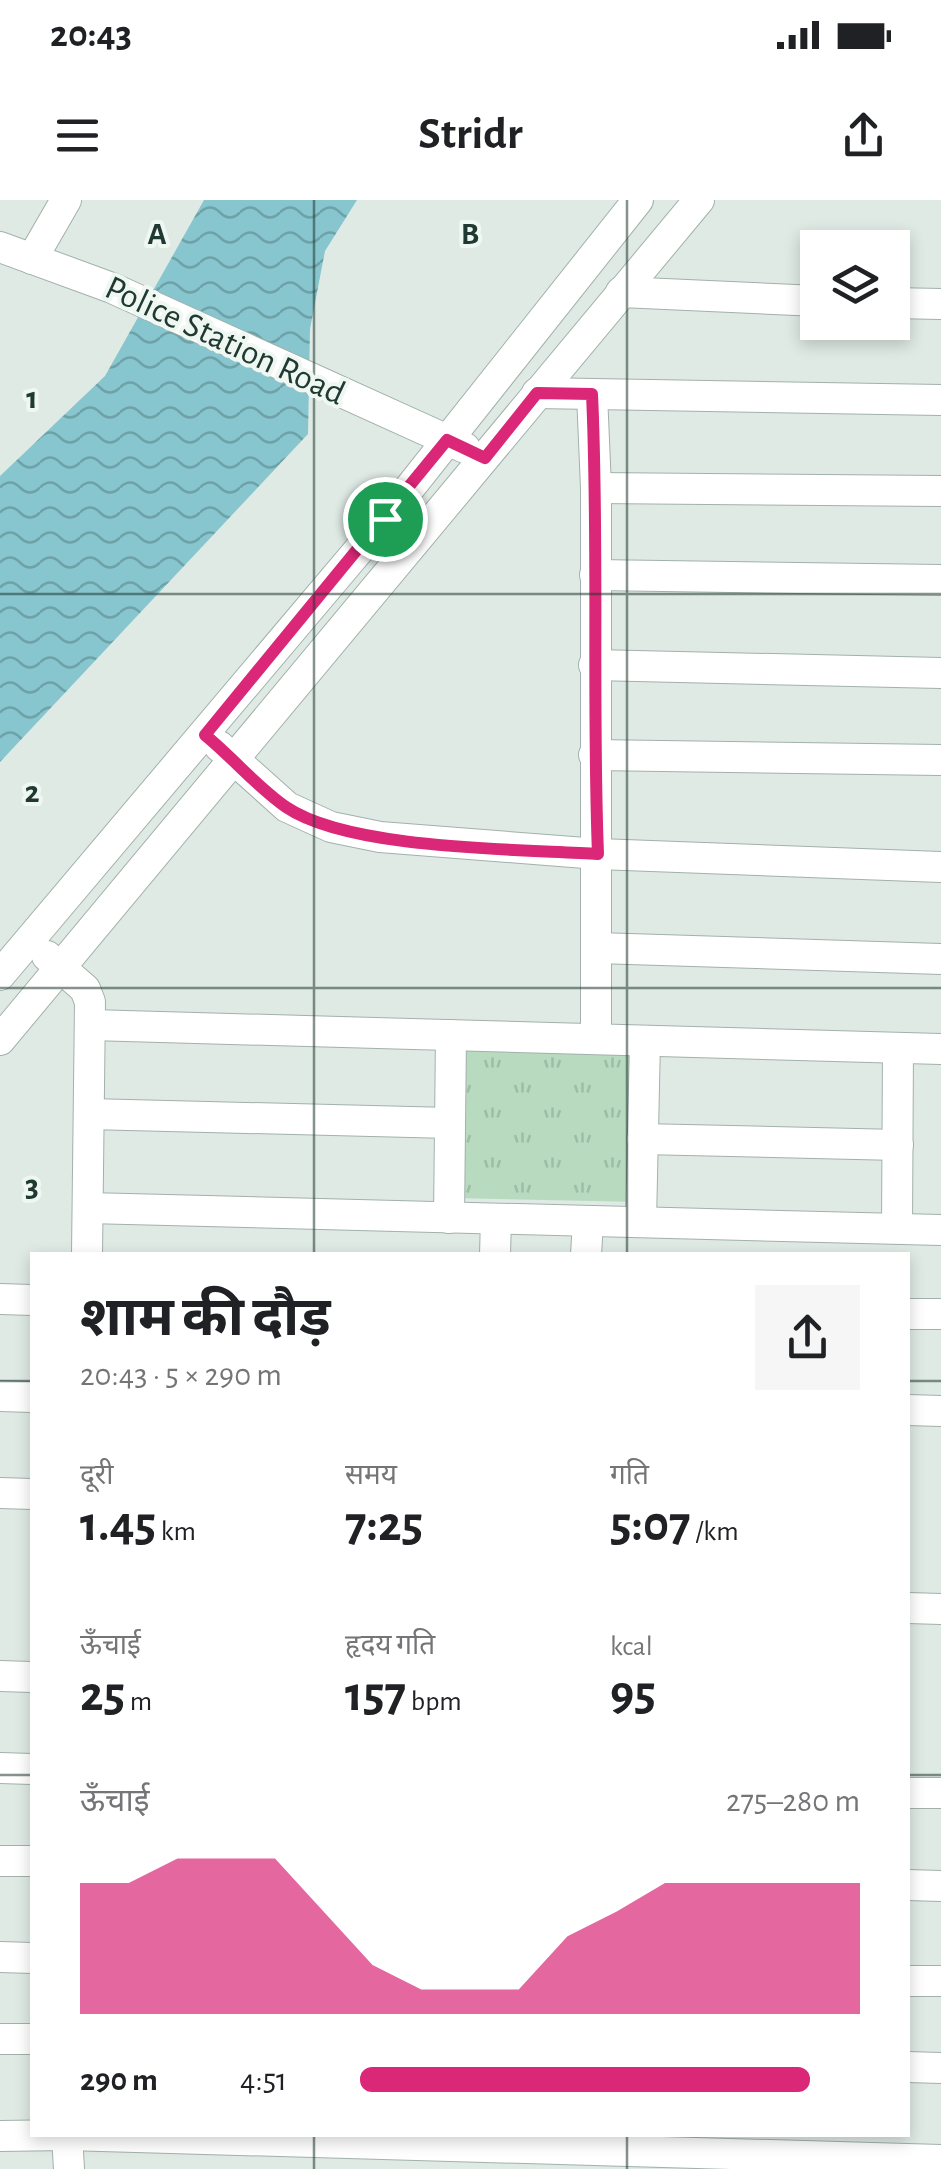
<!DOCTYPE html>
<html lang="hi">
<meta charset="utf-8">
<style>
body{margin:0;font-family:"Alegreya Sans","Noto Sans Devanagari",sans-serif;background:#f6f6f6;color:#202124;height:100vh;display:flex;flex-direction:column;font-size:38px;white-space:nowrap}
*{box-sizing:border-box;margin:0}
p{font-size:32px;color:#757577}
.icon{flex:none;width:55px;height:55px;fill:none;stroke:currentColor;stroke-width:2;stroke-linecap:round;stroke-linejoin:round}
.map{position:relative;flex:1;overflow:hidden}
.panel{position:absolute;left:30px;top:1052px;width:880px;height:885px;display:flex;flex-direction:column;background:#fff;border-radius:0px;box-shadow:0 5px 15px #0003}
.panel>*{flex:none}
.fabs{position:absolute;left:800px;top:30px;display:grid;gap:20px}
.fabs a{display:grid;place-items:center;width:110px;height:110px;border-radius:0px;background:#fff;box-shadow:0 5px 15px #0003;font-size:50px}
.pin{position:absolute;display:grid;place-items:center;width:85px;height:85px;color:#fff;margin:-42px;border:5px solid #fff;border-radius:50%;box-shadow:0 2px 10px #0007}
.round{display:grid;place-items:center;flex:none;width:105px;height:105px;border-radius:0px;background:#f6f6f6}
.summary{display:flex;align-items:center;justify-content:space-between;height:170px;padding:0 50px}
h1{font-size:55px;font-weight:700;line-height:75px}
.stats{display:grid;grid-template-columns:repeat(3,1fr);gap:15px;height:170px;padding:10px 50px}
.stats div{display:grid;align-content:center}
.stats b{font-size:50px;font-weight:700}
.stats small{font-size:28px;font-weight:400}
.stats p{font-size:28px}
.chart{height:280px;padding:20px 50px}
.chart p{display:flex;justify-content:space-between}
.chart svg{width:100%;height:180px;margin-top:10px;fill:#db2777;opacity:.7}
ul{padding:0 50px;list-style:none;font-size:32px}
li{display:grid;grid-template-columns:160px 120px 1fr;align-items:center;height:75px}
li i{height:25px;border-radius:12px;background:#db2777}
.status{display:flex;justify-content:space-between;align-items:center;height:70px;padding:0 50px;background:#fff;direction:ltr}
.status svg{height:28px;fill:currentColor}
header{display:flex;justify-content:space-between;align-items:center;height:130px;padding:0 50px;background:#fff;font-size:45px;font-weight:700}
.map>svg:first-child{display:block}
</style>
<div class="status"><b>20:43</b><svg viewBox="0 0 49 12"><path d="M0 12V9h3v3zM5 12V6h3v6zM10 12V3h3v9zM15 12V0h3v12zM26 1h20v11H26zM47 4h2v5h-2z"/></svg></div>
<header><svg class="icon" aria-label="menu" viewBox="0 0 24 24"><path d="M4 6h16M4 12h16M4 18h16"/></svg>Stridr<svg class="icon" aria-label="share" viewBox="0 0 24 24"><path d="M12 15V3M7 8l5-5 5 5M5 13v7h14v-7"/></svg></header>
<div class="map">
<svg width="941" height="1969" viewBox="0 0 941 1969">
<defs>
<pattern id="grass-tufts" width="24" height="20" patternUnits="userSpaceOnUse" patternTransform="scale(2.5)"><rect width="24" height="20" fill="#b8dbc0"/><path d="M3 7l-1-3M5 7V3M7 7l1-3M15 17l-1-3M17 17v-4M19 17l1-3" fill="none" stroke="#9ebda5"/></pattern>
<pattern id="water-waves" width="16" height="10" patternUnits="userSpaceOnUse" patternTransform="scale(2.5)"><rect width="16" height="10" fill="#87c6ce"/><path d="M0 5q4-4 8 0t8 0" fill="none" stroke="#6ea2a8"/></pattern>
</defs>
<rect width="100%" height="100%" fill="#dfeae5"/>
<polygon fill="url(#grass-tufts)" points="456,847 642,851 639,1002 453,998"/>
<polygon fill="url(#water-waves)" points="204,0 357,0 325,51 310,129 308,234 0,562 0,276 105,176"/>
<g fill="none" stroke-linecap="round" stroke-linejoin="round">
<g stroke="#a2b1ac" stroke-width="32">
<g id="minor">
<polyline points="0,47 112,88 465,248"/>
<polyline points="32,59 66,0"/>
<polyline points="621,92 818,101"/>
<polyline points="892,103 941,104"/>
<polyline points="537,193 941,200"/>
<polyline points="592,194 596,288 596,839"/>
<polyline points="596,288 941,291"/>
<polyline points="595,375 941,380"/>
<polyline points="594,465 941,473"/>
<polyline points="219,546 287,607 331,627 380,637 598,654 941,667"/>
<polyline points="594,555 941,560"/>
<polyline points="597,748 941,759"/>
<polyline points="47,756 85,789 90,802 87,1055"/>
<polyline points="0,775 385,319 638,0"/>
<polyline points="91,825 941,849"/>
<polyline points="0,840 699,0"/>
<polyline points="89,914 450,923"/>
<polyline points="642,939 898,945"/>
<polyline points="88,1008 941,1030"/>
<polyline points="449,1018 451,835"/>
<polyline points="641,1022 645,841"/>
<polyline points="897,1028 898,848"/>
<polyline points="495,1055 496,1019"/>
<polyline points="586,1055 588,1021"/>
<polyline points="0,1099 32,1100"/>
<polyline points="908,1114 941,1114"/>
<polyline points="0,1196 32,1197"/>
<polyline points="908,1210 941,1211"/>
<polyline points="0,1293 32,1294"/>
<polyline points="908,1408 941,1409"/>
<polyline points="0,1476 32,1477"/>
<polyline points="0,1568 32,1569"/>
<polyline points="908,1593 941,1593"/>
<polyline points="0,1661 32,1661"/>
<polyline points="908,1685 941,1686"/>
<polyline points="0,1757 32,1758"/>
<polyline points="908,1781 941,1781"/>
<polyline points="0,1839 32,1839"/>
<polyline points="908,1867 941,1868"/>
<polyline points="67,1935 69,1969"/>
<polyline points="0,1936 67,1935 941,1960"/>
</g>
</g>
<use href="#minor" stroke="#fff" stroke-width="30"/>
</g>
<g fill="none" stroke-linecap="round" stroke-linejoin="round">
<g stroke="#fff" stroke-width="20">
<path id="route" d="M537,193L592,194C599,347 592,501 598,654C519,649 349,650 286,607C257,587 232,557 205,535L447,240L485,258Z"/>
</g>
<use href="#route" stroke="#db2777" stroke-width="12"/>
</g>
<path fill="none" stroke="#203932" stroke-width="2.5" stroke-opacity="0.55" d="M314,0V1055M627,0V1055M0,394H941M0,788H941M0,1181H32M908,1181H941M0,1575H32M908,1575H941M314,1935V1969M627,1935V1969"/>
<g text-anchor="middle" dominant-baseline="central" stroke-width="8" stroke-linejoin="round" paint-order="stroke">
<g font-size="35" fill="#203932" stroke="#eff7f3">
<text transform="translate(225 141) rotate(25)">Police Station Road</text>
</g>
</g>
<g font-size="32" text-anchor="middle" font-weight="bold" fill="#203932" stroke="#eff7f3" stroke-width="8" stroke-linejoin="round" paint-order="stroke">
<text x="157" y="44">A</text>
<text x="470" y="44">B</text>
<text x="32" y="208">1</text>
<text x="32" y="602">2</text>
<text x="32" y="996">3</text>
</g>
</svg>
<div class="fabs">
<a><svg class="icon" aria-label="layers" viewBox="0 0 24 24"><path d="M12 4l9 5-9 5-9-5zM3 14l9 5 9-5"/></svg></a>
</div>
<div class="pin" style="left:385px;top:319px;background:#1e9e55"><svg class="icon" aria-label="arrive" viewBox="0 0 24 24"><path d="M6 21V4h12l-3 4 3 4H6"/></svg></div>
<section class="panel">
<div class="summary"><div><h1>शाम की दौड़</h1><p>20:43 · 5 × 290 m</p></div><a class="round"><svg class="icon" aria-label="share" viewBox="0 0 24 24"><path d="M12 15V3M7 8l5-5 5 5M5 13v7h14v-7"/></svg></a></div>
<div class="stats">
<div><p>दूरी</p><b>1.45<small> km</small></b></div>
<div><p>समय</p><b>7:25</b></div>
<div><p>गति</p><b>5:07<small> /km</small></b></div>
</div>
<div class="stats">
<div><p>ऊँचाई</p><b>25<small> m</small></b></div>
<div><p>हृदय गति</p><b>157<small> bpm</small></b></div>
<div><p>kcal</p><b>95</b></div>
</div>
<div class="chart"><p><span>ऊँचाई</span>275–280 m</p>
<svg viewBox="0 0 160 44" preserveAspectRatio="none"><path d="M0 44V12L10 12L20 6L30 6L40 6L50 19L60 32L70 38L80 38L90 38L100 25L110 19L120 12L130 12L140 12L150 12L160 12V44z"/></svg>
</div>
<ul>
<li><b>290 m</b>4:51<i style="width:90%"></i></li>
</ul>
</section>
</div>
